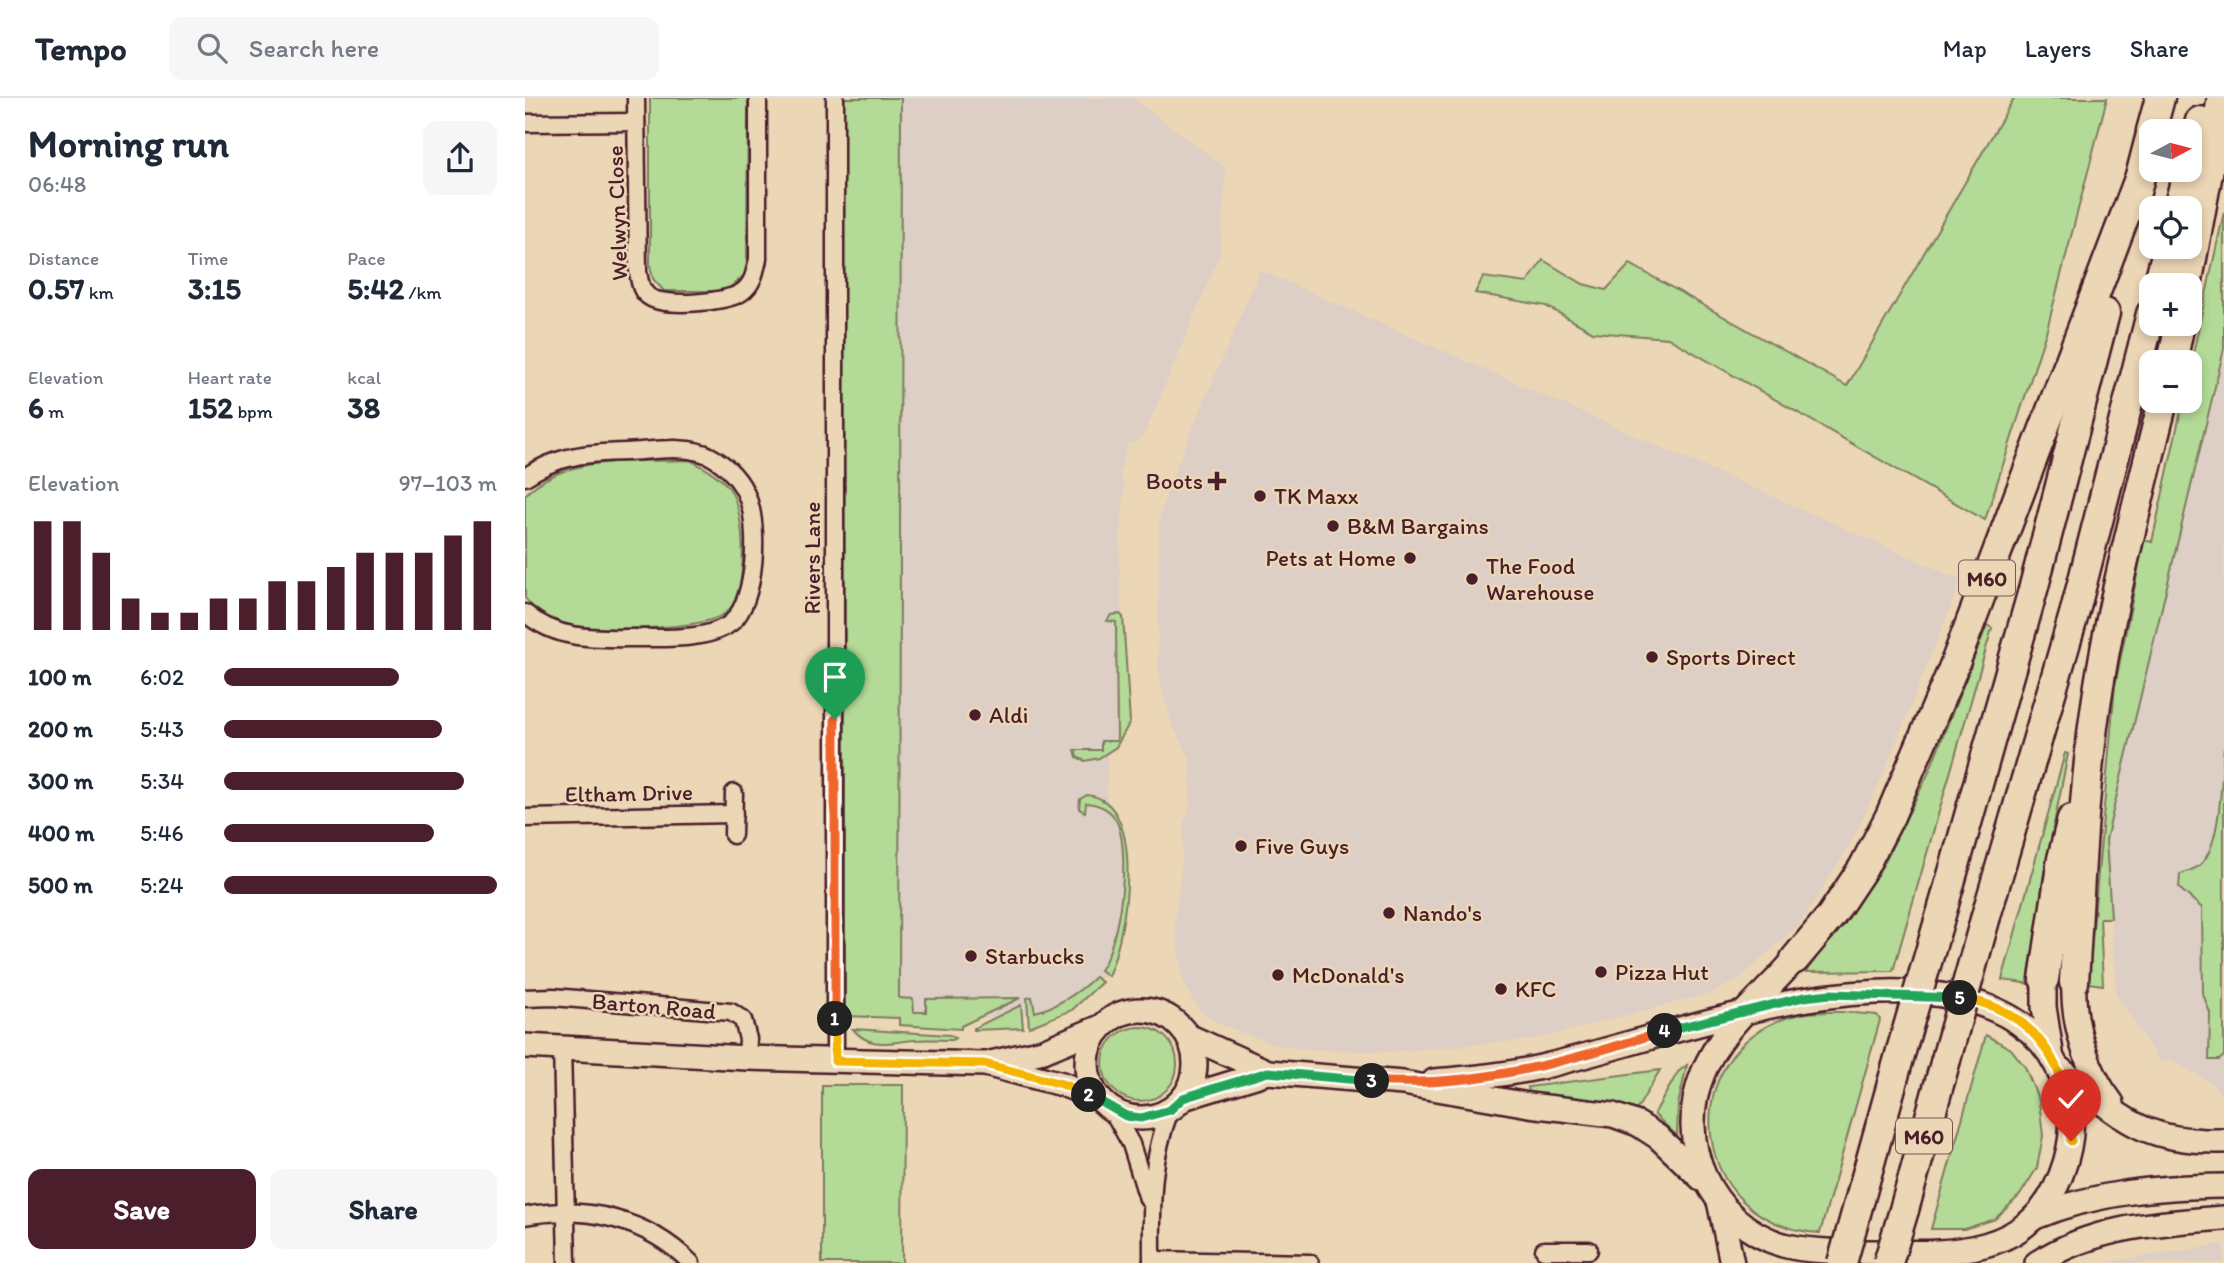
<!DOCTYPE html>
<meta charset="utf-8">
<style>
body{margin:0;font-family:Itim,sans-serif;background:#f6f6f7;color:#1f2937;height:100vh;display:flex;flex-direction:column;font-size:26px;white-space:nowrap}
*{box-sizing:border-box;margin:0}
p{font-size:23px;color:#747a83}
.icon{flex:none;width:38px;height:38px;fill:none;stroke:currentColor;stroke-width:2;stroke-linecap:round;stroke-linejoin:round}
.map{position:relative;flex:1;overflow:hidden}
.details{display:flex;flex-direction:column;background:#fff;width:525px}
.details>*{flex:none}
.needle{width:46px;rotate:83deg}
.buttons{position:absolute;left:1614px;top:21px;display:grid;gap:14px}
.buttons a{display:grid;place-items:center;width:63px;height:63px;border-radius:14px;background:#fff;box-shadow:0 4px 10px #0003;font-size:35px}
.pin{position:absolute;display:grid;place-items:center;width:60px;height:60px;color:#fff;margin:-72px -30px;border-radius:50% 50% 50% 0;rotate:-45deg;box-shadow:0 0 7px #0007}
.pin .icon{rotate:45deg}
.km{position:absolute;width:35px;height:35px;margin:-18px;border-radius:50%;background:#222;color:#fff;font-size:19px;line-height:35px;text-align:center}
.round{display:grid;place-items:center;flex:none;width:74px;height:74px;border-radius:14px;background:#f6f6f7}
.headline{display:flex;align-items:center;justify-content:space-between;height:119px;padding:0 28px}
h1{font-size:38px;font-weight:700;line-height:52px}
.figures{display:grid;grid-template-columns:repeat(3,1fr);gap:10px;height:119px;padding:7px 28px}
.figures div{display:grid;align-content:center}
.figures b{font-size:30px;font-weight:700}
.figures small{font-size:19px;font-weight:400}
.figures p{font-size:19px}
.chart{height:196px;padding:14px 28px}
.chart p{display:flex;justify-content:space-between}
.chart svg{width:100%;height:126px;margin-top:7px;stroke:#4a1f2b;stroke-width:6}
.cta{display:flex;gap:14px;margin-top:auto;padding:14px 28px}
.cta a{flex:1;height:80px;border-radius:14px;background:#4a1f2b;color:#fff;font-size:28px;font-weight:700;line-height:80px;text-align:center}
.cta a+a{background:#f6f6f7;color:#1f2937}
ul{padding:0 28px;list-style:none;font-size:23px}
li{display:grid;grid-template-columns:112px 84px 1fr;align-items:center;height:52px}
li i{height:18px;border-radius:9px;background:#4a1f2b}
header{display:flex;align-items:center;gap:42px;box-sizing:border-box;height:98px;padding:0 35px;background:#fff;border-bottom:2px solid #e0e1e3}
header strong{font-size:33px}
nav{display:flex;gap:38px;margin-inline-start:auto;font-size:24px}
.search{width:490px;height:63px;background:#f6f6f7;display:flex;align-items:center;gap:18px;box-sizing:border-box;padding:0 24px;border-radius:14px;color:#747a83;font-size:26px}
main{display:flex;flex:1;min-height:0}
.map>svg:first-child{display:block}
</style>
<header>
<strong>Tempo</strong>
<div class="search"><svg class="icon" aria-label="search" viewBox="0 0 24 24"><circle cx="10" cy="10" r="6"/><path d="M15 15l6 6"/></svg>Search here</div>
<nav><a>Map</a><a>Layers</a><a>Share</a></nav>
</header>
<main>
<section class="details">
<div class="headline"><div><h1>Morning run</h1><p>06:48</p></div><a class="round"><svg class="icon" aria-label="share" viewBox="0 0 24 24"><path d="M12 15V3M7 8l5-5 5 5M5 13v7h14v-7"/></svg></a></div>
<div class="figures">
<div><p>Distance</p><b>0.57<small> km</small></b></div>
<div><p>Time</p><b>3:15</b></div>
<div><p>Pace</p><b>5:42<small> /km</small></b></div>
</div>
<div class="figures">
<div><p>Elevation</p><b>6<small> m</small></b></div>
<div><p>Heart rate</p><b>152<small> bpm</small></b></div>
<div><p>kcal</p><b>38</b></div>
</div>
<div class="chart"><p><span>Elevation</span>97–103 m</p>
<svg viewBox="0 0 160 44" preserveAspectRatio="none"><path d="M5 44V6M15 44V6M25 44V17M35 44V33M45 44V38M55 44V38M65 44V33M75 44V33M85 44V27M95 44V27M105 44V22M115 44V17M125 44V17M135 44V17M145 44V11M155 44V6"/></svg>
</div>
<ul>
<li><b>100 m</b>6:02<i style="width:64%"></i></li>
<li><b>200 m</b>5:43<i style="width:80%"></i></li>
<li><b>300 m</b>5:34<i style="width:88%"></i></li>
<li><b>400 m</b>5:46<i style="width:77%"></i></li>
<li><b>500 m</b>5:24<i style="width:100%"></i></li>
</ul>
<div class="cta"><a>Save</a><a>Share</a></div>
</section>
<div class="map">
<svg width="1699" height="1165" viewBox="0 0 1699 1165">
<rect width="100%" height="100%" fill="#ebd6b5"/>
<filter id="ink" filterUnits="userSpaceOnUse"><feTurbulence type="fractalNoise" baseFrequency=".0143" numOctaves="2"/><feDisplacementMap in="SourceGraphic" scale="14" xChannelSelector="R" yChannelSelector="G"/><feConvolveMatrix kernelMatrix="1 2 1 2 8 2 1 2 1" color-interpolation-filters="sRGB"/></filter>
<g filter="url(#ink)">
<g fill="#ddcec6">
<polygon points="376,0 607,0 701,70 695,156 621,332 612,344 603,345 594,376 599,387 594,464 600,579 594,642 582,657 582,703 592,716 600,747 598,821 587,865 565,893 532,914 492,919 374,920"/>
<polygon points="735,172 1436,482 1357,679 1325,746 1276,824 1213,882 1186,895 1011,941 864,954 782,951 750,947 691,924 677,914 667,900 658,881 650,827 658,751 658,726 665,709 665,659 647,626 636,588 633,559 634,423 645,384"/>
<polygon points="1699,188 1699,1025 1697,999 1688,986 1647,962 1635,964 1591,896 1581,742 1644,479"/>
<polygon points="1699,1146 1699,1165 1586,1165 1590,1163"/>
</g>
<g fill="#b3da96" stroke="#7e7c60" stroke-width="2">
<polygon points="125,0 223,0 222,165 219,178 200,193 139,193 128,181 125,167"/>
<polygon points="319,0 376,0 374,900 388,901 389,914 401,914 401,901 495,900 436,928 436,931 374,927 374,920 320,918"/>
<polygon points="1489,0 1582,0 1522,231 1460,422 1143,240 1068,234 1021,208 950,195 958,179 1002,185 1018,162 1058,186 1081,192 1105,166 1322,288"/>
<polygon points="1699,114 1699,251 1581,742 1586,820 1575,820 1578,887 1563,885 1590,588 1619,442 1627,444 1658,303 1664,303 1664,274"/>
<path d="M165,362C180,370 194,377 204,390C221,413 224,493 203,513C182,534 69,533 40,526C23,521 11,514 0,500V397C40,355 112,365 165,362Z"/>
<polygon points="595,516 598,519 605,624 591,649 574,660 560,663 552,659 550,652 576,652 576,643 592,643 591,524 582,523 586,517"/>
<polygon points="1462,527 1467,530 1368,873 1281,874 1358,767 1403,676"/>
<path d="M1699,649V958L1694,962H1684L1685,915L1678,896L1677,810L1654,790L1655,776C1661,774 1669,772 1675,767C1697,747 1696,678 1699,649Z"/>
<polygon points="1540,655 1543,656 1518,781 1507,886 1477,882"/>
<path d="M562,697C625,703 600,841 583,878L575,872C595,847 608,745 589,719C583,710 572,706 561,705L560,714L554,711L555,701Z"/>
<path d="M570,879L577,884L547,912L504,929L502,900L507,899L510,914C534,908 552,896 570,879Z"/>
<polygon points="496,907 498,930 449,932 449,930"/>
<path d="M1317,914L1352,917L1355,922L1295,1135C1162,1127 1148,955 1264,919C1281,913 1299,914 1317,914Z"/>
<circle cx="615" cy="966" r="37"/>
<path d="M328,931L425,937L430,940L427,942C415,942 402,941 389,942C365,944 345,952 328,931Z"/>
<polygon points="1461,937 1486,951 1500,969 1514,1003 1518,1038 1512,1070 1495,1097 1470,1121 1439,1131 1406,1131"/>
<polygon points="1162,967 1153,1007 1152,1038 1129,1016 1153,974"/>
<polygon points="1135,972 1111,1013 1004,995 1003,989"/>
<polygon points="297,987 378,987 377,1165 297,1165"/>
</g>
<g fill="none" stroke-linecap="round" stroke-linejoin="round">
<g stroke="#4a1f2b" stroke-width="21">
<g id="street">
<path d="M111,0L113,174C115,183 115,192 123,198C137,210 202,205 217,194C228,186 230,174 233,161V0"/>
<polyline points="310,0 310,963"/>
<polyline points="0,25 111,24"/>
<path d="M0,379C33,357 63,355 101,354C126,353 162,346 185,358C202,367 217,383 223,401C234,430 231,500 208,523C188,542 142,540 116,540C74,540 34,544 0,515"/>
<polyline points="0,720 209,716"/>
<polyline points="208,737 209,695"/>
<polyline points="0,900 28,899 206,914 218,922 223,941 222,960"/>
<polyline points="37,948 42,1165"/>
<polyline points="587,1012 606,1046 623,1101"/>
<path d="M0,1118C61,1107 122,1121 166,1165"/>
<polyline points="1019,1152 1064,1152"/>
<polyline points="627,1162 785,1165"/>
<path d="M627,1165C627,1107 624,1068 645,1012"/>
</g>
</g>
<g stroke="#4a1f2b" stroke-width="28">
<g id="secondary">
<polyline points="1519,881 1519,909 1526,954"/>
<path d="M1549,884C1547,924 1562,974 1587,1005"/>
<circle cx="616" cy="966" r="54"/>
<path d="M1220,914C1297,895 1409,879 1481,917C1519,937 1538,969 1545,1011C1549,1033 1544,1056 1536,1077C1505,1158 1427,1156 1354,1154C1323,1153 1289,1155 1258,1147C1185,1125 1149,1045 1178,975C1196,929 1239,898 1270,861"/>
<polyline points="663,938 743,974 878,985 1004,1007 1088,1017 1113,1026 1133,1039 1177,1081"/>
<polyline points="0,948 222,960 460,966 537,986 575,1001"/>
<polyline points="466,965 518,953 576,929"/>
<path d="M1535,971C1596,1019 1616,1045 1699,1043"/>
<path d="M909,983C945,980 980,977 1016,969C1084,953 1150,930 1219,915"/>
<polyline points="658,1000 743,974"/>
<polyline points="1194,1103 1207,1165"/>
<path d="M1510,1119C1571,1094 1634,1089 1699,1088"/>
<path d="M1512,1165C1569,1128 1633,1125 1699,1120"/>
</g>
</g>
<g stroke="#4a1f2b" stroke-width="33">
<g id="highway">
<polyline points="1626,33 1635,0"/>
<polyline points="1664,66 1675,23"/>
<polyline points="1611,94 1626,36"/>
<polyline points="1653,110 1663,72"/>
<polyline points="1633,187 1643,149"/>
<polyline points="1662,187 1697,0"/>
<polyline points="1647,264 1655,226"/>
<polyline points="1419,806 1508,492 1580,215"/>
<polyline points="1461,818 1550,513 1626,216"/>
<polyline points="1270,861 1306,818 1338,770 1365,718 1427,573 1615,78"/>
<polyline points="1519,881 1537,761 1547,721"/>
<path d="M1549,884C1555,785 1558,685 1574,587C1589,492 1615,397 1638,303"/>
<polyline points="1335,1101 1376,953"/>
<polyline points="1379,1112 1420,965"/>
</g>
</g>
<use href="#street" stroke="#ebd6b5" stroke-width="16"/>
<use href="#secondary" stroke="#ebd6b5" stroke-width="23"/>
<use href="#highway" stroke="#ebd6b5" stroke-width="28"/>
<g stroke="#4a1f2b" stroke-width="33" stroke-linecap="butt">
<g id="highway-bridge">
<polyline points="1376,953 1419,806"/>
<polyline points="1420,965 1461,818"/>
<polyline points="1317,1165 1335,1101"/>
<polyline points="1363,1165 1379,1112"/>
</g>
</g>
<use href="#highway-bridge" stroke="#ebd6b5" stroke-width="28"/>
</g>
</g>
<g fill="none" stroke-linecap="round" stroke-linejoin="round" filter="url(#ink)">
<g stroke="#fff" stroke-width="14">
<polyline id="split-1" points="310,621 310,921"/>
</g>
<g stroke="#fff" stroke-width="14">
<polyline id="split-2" points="310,921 310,963 460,966 537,986 564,997"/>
</g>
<g stroke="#fff" stroke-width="14">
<polyline id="split-3" points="564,997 601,1018 616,1020 645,1012 658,1000 743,974 847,983"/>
</g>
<g stroke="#fff" stroke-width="14">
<path id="split-4" d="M847,983C947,991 1045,963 1140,933"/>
</g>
<g stroke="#fff" stroke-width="14">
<polyline id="split-5" points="1140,933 1279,899 1305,896 1435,900"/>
</g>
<g stroke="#fff" stroke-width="14">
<path id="split-6" d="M1435,900C1512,911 1546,971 1546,1043"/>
</g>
<use href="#split-1" stroke="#f0652b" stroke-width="9"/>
<use href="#split-2" stroke="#f5b400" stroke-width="9"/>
<use href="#split-3" stroke="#22a559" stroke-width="9"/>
<use href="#split-4" stroke="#f0652b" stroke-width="9"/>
<use href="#split-5" stroke="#22a559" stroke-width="9"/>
<use href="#split-6" stroke="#f5b400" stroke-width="9"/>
</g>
<g fill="#4a1f2b" stroke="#ebd6b5" stroke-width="2.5">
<path d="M688.5 372.5h7v7h7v7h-7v7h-7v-7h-7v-7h7z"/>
<circle cx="735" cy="398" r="7"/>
<circle cx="808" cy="428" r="7"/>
<circle cx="885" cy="460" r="7"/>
<circle cx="947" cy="481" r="7"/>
<circle cx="1127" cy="559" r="7"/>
<circle cx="450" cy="617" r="7"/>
<circle cx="716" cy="748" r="7"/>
<circle cx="864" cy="815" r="7"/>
<circle cx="446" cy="858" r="7"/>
<circle cx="1076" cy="874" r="7"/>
<circle cx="753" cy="877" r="7"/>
<circle cx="976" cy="891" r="7"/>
</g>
<g text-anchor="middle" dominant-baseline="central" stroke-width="5" stroke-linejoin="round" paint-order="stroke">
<g fill="#ebd6b5" stroke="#7a5654" stroke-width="2">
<rect x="1434" y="462.5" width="56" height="35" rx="5"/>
<rect x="1371" y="1020.5" width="56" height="35" rx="5"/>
</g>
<g font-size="21" font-weight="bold" fill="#4a1f2b">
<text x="1462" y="480">M60</text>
<text x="1399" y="1038">M60</text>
</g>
<g font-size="23" fill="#4a1f2b" stroke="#ebd6b5">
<text transform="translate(92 115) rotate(-92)">Welwyn Close</text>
<text transform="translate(287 460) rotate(-90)">Rivers Lane</text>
<text transform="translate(104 695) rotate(-1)">Eltham Drive</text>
<text transform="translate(129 908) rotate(5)">Barton Road</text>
</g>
<g font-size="23" fill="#4a1f2b" stroke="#ebd6b5" text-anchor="start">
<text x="678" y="383" text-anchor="end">Boots</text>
<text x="749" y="398">TK Maxx</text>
<text x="822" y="428">B&amp;M Bargains</text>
<text x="871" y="460" text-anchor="end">Pets at Home</text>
<text x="961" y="468">The Food<tspan x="961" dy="26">Warehouse</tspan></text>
<text x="1141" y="559">Sports Direct</text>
<text x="464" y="617">Aldi</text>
<text x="730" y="748">Five Guys</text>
<text x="878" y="815">Nando's</text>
<text x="460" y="858">Starbucks</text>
<text x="1090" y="874">Pizza Hut</text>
<text x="767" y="877">McDonald's</text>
<text x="990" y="891">KFC</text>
</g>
</g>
</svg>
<div class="buttons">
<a><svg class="needle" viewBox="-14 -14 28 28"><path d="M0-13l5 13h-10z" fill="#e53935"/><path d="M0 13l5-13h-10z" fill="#747a83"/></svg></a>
<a><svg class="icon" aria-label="locate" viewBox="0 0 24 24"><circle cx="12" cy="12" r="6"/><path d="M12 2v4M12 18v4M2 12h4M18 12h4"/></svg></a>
<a>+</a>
<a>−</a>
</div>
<div class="pin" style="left:310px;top:621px;background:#1e9e55"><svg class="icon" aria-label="arrive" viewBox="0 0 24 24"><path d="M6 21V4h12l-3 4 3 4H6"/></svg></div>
<div class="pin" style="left:1546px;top:1043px;background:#d93025"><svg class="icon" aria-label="check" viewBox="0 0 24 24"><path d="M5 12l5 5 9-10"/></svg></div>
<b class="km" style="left:310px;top:921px">1</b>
<b class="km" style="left:564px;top:997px">2</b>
<b class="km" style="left:847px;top:983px">3</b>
<b class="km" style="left:1140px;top:933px">4</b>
<b class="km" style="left:1435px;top:900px">5</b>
</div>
</main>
